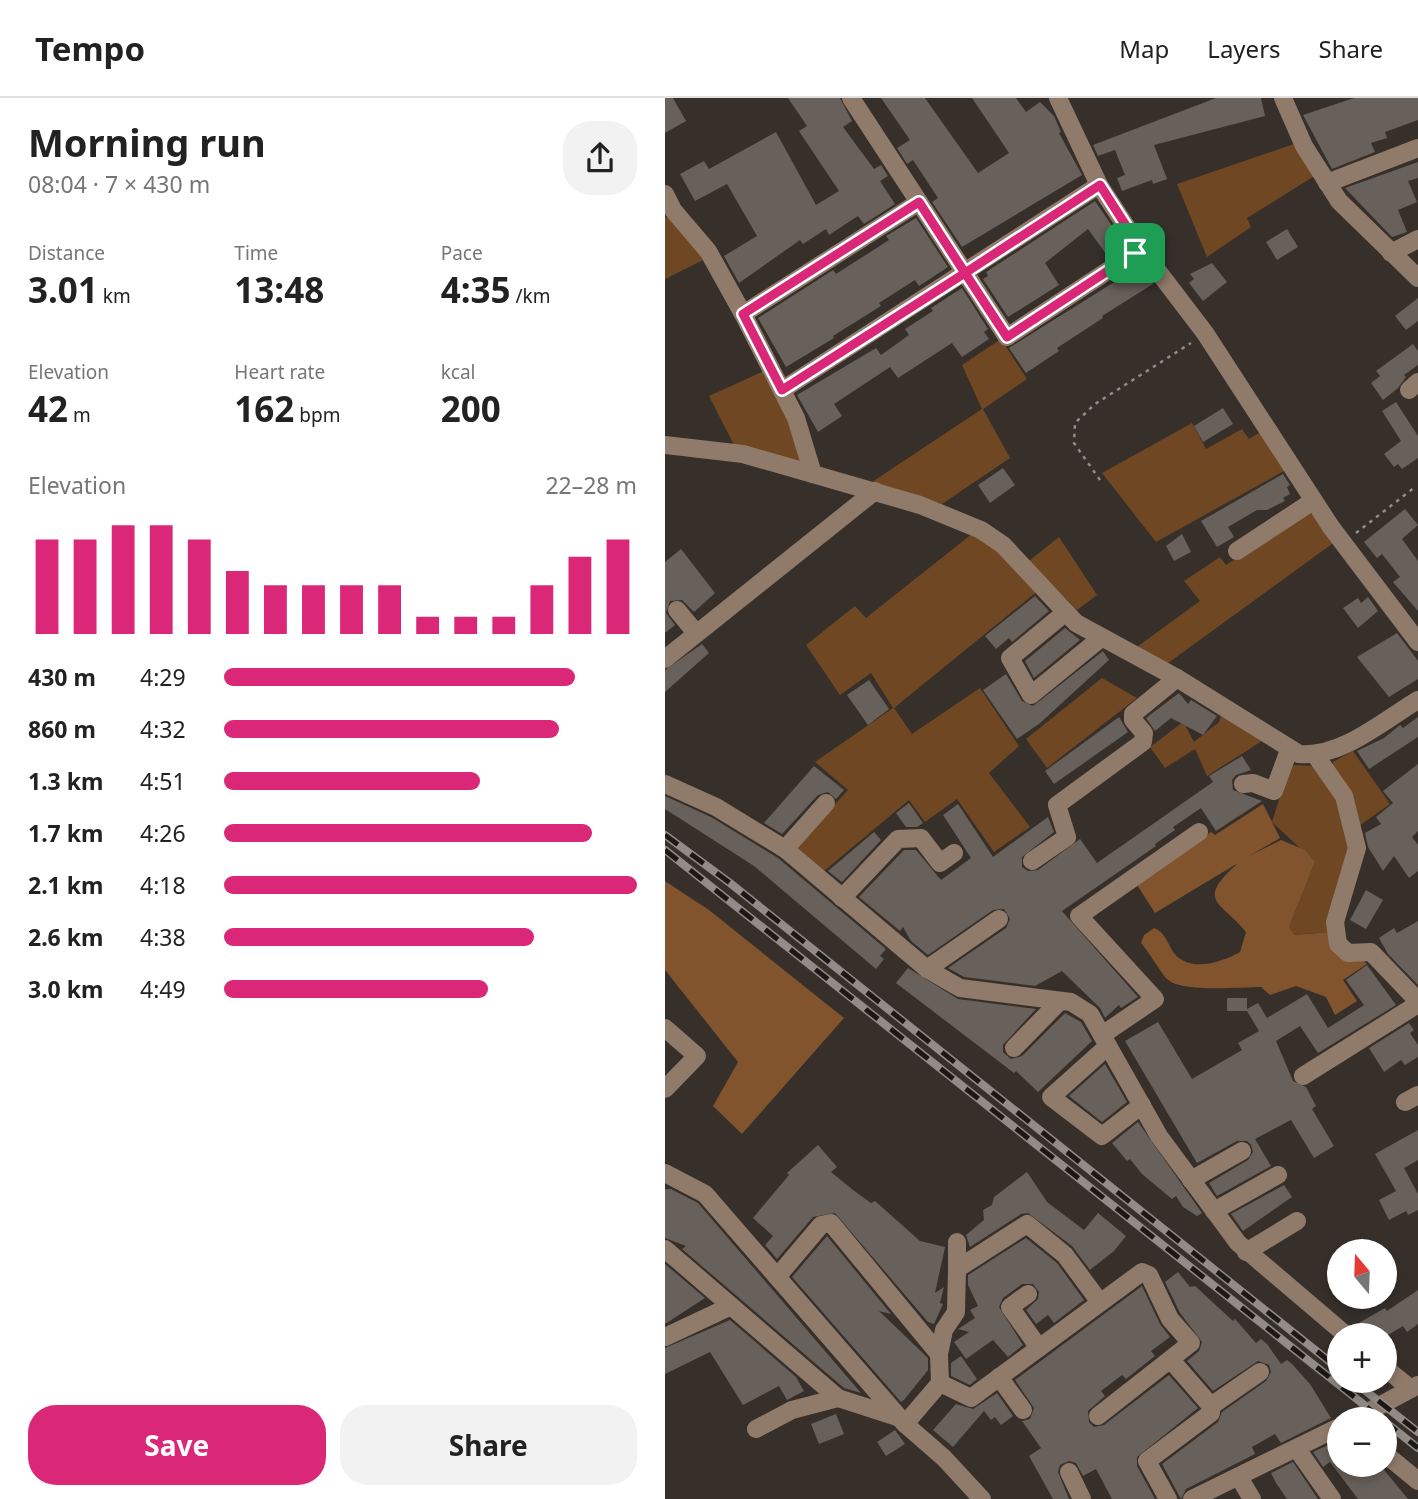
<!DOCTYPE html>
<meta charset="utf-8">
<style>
body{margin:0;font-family:"Noto Sans",sans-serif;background:#f2f2f2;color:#222;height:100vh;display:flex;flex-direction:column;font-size:26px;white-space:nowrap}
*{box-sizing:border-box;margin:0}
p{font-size:23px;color:#767676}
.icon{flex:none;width:38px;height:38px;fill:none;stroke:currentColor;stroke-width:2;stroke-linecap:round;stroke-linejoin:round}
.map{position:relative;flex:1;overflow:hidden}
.details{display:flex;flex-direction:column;background:#fff;width:665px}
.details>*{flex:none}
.needle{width:46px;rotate:341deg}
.buttons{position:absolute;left:662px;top:1141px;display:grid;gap:14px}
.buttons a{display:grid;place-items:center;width:70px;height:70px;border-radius:50%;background:#fff;box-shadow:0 4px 10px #0003;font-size:35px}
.pin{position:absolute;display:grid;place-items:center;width:60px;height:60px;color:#fff;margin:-30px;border-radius:14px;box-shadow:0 4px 10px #0006}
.round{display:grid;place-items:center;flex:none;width:74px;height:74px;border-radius:28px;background:#f2f2f2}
.summary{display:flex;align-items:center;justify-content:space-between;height:119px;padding:0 28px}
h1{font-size:38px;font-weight:700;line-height:52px}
.stats{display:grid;grid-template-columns:repeat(3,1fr);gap:10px;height:119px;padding:7px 28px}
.stats div{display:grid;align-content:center}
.stats b{font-size:35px;font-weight:700}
.stats small{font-size:19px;font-weight:400}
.stats p{font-size:19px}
.chart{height:196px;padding:14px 28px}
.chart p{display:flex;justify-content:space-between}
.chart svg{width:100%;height:126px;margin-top:7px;stroke:#db2777;stroke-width:6}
.button{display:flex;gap:14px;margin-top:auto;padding:14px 28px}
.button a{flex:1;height:80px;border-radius:28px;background:#db2777;color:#fff;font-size:28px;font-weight:700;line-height:80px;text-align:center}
.button a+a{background:#f2f2f2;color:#222}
ul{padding:0 28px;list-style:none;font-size:23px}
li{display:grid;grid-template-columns:112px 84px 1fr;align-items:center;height:52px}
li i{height:18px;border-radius:9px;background:#db2777}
header{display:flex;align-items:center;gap:42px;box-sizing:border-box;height:98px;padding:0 35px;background:#fff;border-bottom:2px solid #e0e0e0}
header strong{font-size:33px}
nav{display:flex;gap:38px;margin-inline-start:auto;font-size:24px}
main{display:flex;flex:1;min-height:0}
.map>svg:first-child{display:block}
</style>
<header>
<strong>Tempo</strong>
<nav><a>Map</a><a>Layers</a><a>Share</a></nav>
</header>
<main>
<section class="details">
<div class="summary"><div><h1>Morning run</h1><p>08:04 · 7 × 430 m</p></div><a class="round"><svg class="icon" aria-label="share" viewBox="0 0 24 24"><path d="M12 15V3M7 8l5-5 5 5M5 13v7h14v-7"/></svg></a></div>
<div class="stats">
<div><p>Distance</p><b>3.01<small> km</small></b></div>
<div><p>Time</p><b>13:48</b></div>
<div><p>Pace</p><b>4:35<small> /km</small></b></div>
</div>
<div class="stats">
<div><p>Elevation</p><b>42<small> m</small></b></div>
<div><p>Heart rate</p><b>162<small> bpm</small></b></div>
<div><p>kcal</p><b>200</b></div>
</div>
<div class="chart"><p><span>Elevation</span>22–28 m</p>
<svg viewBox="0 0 160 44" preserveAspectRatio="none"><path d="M5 44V11M15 44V11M25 44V6M35 44V6M45 44V11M55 44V22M65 44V27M75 44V27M85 44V27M95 44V27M105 44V38M115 44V38M125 44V38M135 44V27M145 44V17M155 44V11"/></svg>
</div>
<ul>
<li><b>430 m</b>4:29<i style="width:85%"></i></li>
<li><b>860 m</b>4:32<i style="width:81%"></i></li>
<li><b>1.3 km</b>4:51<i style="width:62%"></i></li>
<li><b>1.7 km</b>4:26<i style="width:89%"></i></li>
<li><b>2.1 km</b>4:18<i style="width:100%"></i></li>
<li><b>2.6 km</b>4:38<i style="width:75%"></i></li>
<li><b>3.0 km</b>4:49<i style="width:64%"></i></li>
</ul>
<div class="button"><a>Save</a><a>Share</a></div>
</section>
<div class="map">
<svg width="753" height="1401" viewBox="0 0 753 1401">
<rect width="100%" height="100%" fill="#362f2a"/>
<g fill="#704723">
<polygon points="629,46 651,77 582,120 586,129 542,159 512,86"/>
<polygon points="5,118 40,161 0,181 0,120"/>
<polygon points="336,241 362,281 318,311 345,360 277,406 207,384 317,311 297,267"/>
<polygon points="99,273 124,317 138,361 133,364 69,347 44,298"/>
<polygon points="527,325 541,351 577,331 584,341 596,334 619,373 491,444 437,375"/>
<polygon points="643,412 671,443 499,568 469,551 535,503 519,483 555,459 561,467"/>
<polygon points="308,435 334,453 374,492 229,610 247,636 315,590 354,648 324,675 365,729 329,754 292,701 260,724 244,702 159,773 131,749 183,692 150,664 228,610 206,575 175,597 141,547 190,508 201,520"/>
<polygon points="394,439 432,497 412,512 364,463"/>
<polygon points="437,580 472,600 382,670 361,641"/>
<polygon points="557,614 597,643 542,678 530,651 500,670 485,649 522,621 521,629 529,644 554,624"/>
<polygon points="688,653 725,706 694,728 666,671 668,664"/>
<polygon points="625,667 655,668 677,699 688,758 665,834 628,837 624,829 650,764 607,724"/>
</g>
<g fill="#81542e">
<path d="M598,706L615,740L584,758L616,742L640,752L650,764L624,829L629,837L665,834L702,866L678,882L692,903L670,917L661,899L631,888L605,897L596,889C576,889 516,895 502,881C496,875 484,854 476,845L479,837L489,830C503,835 503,852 514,860C531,873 559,863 575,854L581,834C555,802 530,804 573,765L490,815L472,787L546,734L550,737Z"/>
<polygon points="0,783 44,812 179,920 77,1036 48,1008 73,964 0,872"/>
</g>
<g fill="#68605a">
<polygon points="0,0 8,0 21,23 0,35"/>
<polygon points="123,0 175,0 187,23 178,29 209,71 216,67 223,78 215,83 230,106 199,126 193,118 164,137 161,131 138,146 135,142 74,185 59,158 92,138 62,86 30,103 15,76 39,63 44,71 111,34 151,107 174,93 134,33 142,28"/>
<polygon points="216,0 260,0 313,75 344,55 307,0 351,0 361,14 375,4 389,18 396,34 394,35 417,77 297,149 267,104 273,100 248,62 242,66 232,50 245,42"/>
<polygon points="551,0 596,0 600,18 489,47 502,81 488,86 487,82 457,93 452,80 460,77 450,52 433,58 428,47"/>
<polygon points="689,0 753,0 753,22 720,34 722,40 706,45 710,54 667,71 638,17"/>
<polygon points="753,64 753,80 743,83 752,104 733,112 742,134 727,139 680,90"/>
<polygon points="430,103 458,144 441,156 423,131 380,165 394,187 343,219 318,181 323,178 321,174"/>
<polygon points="251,120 283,169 254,188 250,182 214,205 216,208 168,238 169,240 121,269 93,220 168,172 171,176 224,142 221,138"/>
<polygon points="622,131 633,149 612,162 601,144"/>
<polygon points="547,165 562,184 538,203 524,185 529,181 525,176"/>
<polygon points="475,168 488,186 437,218 438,220 392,250 394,253 361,275 344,250"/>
<polygon points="297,190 323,231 319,234 324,241 297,259 287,245 233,280 225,269 169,306 177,318 153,334 132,297 211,250 216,257 244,237 240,231 268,213 266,210"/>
<polygon points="753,200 753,223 741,232 730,218"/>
<polygon points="748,246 753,253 753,267 739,277 741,279 733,290 718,302 706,285 715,278 711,273"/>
<polygon points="731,304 753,338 753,360 737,371 733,366 729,369 719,356 736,343 717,313"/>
<polygon points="558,310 568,326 538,344 529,328"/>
<polygon points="338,370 350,387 325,405 313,387"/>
<polygon points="618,376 625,387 622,389 625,396 618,400 620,403 602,412 592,412 563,429 569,439 552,449 536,423"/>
<polygon points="740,411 753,427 737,441 753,463 753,513 728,484 735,479 717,456 712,460 699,444"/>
<polygon points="517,436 526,454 509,463 501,448"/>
<polygon points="16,451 50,495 29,514 17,502 5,503 1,515 10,527 0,535 0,464"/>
<polygon points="370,498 384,513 347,544 344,540 331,551 320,538"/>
<polygon points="703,499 713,513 693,530 678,510 693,500 696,505"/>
<polygon points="400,530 415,542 369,580 360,563"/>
<polygon points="732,535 753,563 753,581 724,599 692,559"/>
<polygon points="37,546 44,555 0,594 0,572"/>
<polygon points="438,553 444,562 374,626 352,641 318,592 341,576 357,603 368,608"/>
<polygon points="204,582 224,611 203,627 182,597"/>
<polygon points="514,595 523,606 526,602 552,618 538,637 506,620 490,633 481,620"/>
<polygon points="454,619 463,634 389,686 380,673"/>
<polygon points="753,619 753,639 704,671 692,653 719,640 735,627 738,630"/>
<polygon points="577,658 586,672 571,677 567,682 568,692 597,703 551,733 536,710 508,729 510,732 490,746 491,748 397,813 473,899 456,910 454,907 440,920 435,910 397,873 370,888 299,879 283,870 341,830 345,821 339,811 328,812 263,857 246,843 238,829 235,833 194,799 239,752 251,752 276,782 306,760 278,717 293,706 328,759 383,719 389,734 357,759 357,769 363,773 373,772 415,741 432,765 548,684 544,678"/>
<polygon points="753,666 753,733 747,739 753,747 753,773 744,780 729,758 718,773 703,749 700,735 716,726 711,719 728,705 718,693"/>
<polygon points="149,668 179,692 171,701 163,694 153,697 117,736 99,725"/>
<polygon points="0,698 46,719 113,760 221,851 215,858 219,861 211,871 89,768 0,711"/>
<polygon points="244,705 258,725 252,729 241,729 231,715"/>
<polygon points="209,734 216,742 177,784 163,773"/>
<polygon points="701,792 718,802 701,831 685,822"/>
<polygon points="753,823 753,887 723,856 714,840 729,830 732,835"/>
<polygon points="702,867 731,907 653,955 635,928 611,943 628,983 641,989 651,1008 647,1011 669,1048 649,1060 626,1022 590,1041 606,1068 552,1098 544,1085 583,1062 588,1054 586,1047 582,1043 572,1043 532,1065 460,943 493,924 527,981 577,952 573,945 594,933 582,913 562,913 562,900 582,900 582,911 593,905 602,920 642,896 663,930 699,907 681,882"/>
<polygon points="243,870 293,901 371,911 338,947 338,954 346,961 357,958 400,915 416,924 427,943 373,994 351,973 349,975 231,885"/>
<polygon points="744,925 749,932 745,935 753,947 753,959 740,967 736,962 719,974 704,950"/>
<polygon points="440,966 462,1004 437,1024 404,998"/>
<polygon points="473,1024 537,1115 532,1118 518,1109 511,1098 507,1101 477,1076 465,1061 462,1063 447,1045"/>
<polygon points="753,1032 753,1062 739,1070 753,1096 753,1112 743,1117 741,1113 724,1122 714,1102 731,1093 710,1056"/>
<polygon points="153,1047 172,1069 166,1074 188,1092 206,1105 210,1103 255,1143 280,1149 270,1195 279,1189 275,1205 278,1206 269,1226 263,1224 170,1115 148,1119 112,1161 100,1147 108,1138 88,1120 124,1077 122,1075"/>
<polygon points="362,1074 382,1104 419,1132 433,1115 461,1138 449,1153 425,1172 407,1148 363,1115 356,1116 305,1149 301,1137 319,1122 318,1112 327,1107 329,1099"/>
<polygon points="619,1087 627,1099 578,1133 566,1116"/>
<polygon points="0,1091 6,1091 33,1105 196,1295 179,1290 17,1151 21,1148 0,1140"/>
<polygon points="162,1138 226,1216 214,1213 263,1260 263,1272 239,1302 236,1304 127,1179"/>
<polygon points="361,1140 392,1165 419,1202 389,1225 383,1217 371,1226 361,1212 373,1201 374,1194 368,1186 357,1186 338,1200 334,1209 358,1247 343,1259 328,1242 301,1261 289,1244 304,1234 293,1231 310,1220 305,1212 313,1208 303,1187 303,1177"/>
<polygon points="0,1166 40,1200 0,1226"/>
<polygon points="513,1174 525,1189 530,1188 568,1223 570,1221 591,1245 596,1241 602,1246 616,1266 622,1262 627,1266 645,1286 666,1320 616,1345 610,1336 587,1349 590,1356 521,1391 516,1401 497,1366 553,1324 557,1314 601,1283 606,1274 604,1267 593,1263 548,1293 522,1263 534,1253 537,1244 515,1215 500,1184"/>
<polygon points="477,1188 495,1226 505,1239 486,1253 490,1258 461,1281 457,1277 436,1293 440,1298 423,1313 424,1324 429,1329 439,1327 504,1277 533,1310 472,1359 472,1368 490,1401 447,1401 431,1371 418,1378 411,1365 404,1363 395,1367 393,1374 404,1401 388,1401 364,1358 376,1350 357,1323 365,1321 369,1310 350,1282"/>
<polygon points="753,1192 753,1226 742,1234 738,1228 723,1237 699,1237 692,1226 720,1210 722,1213"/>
<polygon points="65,1222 131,1279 139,1293 122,1302 114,1288 78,1307 45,1254 0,1276 0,1250"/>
<polygon points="296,1258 312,1281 305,1287 286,1278 286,1265"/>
<polygon points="332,1295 348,1318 336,1327 330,1319 326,1322 319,1313 288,1349 268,1332 291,1306 308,1311"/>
<polygon points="171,1316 179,1336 154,1346 146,1326"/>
<polygon points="230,1332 240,1346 221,1358 212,1344"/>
<polygon points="674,1342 674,1367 715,1367 743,1401 693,1401 665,1364 658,1369 648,1354"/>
<polygon points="628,1364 653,1401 622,1401 611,1385 606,1375"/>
</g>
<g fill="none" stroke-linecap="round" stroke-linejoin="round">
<g stroke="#928c88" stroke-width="2.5" stroke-dasharray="3.5 5" stroke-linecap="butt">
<polyline points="435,382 409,345 410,325 430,306 526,245"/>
<polyline points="691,435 750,389"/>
</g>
<g stroke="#907b6b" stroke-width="18">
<polyline points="186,0 342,239 476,151"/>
<polyline points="393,0 434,87 476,151 540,235 666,429 753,544"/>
<polyline points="618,0 639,48 674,103 753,180"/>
<polyline points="662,85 753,50"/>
<polyline points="0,96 8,112 43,153 78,216 131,320 148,376"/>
<polyline points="726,155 753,141"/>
<polyline points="78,216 254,104"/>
<polyline points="117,292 434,87"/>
<polyline points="744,292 753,284"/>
<path d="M0,347L78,356L255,407L316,432L338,447L411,525L512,580L634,656C676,660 718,623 753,602"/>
<polyline points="572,453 648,403"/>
<polyline points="12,512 31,535"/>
<polyline points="401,514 345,560 366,597 436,540"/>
<polyline points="0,561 210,393"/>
<polyline points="651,658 679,698 692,750 670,824 673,846 683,855 706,854 753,903"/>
<polyline points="0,686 51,709 120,751 262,871 295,890 406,904 425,916 494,1038 573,1145 681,1237"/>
<polyline points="578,686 588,685 609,693 624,652"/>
<polyline points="120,751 161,705"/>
<polyline points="367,763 402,739 392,707 478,644 479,635 468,622 468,616 512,580"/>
<polyline points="177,800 233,741 256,740 275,765 289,755"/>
<polyline points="262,871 334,821"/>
<polyline points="0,930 32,958 0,991"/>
<polyline points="437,937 490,901 414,818 534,734"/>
<polyline points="443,948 386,999 437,1038 477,1007"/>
<polyline points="349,950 395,903"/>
<polyline points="638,978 753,906"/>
<polyline points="740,1004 753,997"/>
<polyline points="0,1075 40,1096 240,1326 279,1360 317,1401"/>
<polyline points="526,1082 577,1053"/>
<polyline points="549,1113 613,1077"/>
<polyline points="292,1144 292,1171"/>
<polyline points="0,1151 173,1300 235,1320"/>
<polyline points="581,1154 632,1123"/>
<polyline points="112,1179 156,1127 166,1125 274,1256"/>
<polyline points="363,1196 345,1209 374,1250"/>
<polyline points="0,1239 66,1208"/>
<polyline points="506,1262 546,1308 595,1274"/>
<polyline points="719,1269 746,1291"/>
<polyline points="334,1279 358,1312"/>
<polyline points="275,1285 306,1300 477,1174 484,1177 505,1221 526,1245 433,1318"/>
<polyline points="690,1321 753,1287"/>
<polyline points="240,1326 275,1285 274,1256 279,1232 291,1214 292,1171 362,1126 400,1157 434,1203"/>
<polyline points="91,1331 127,1312 173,1300"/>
<polyline points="632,1351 667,1401"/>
<polyline points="719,1355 753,1383"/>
<polyline points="404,1374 417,1401"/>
<polyline points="574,1379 587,1401"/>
<polyline points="503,1401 482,1363 546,1315 546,1308"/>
<polyline points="527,1401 674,1329"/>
</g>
<g stroke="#928c88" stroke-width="8">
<g id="rail">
<polyline points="0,737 65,785 674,1271"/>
<polyline points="0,752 717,1321"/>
<polyline points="688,1283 753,1334"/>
<polyline points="719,1323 753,1350"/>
</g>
</g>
<use href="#rail" stroke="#1b1815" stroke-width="5" stroke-dasharray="16" stroke-linecap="butt"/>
</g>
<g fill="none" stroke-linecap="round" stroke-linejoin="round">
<g stroke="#fff" stroke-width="14">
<polyline id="route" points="470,155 342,239 300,175 117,292 78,216 254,104 300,175 435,87 476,151 470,155"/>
</g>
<use href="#route" stroke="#db2777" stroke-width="9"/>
</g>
</svg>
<div class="buttons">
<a><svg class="needle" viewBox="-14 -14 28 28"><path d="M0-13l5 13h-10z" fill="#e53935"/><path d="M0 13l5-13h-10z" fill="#767676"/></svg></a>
<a>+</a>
<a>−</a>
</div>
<div class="pin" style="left:470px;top:155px;background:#1e9e55"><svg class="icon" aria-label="arrive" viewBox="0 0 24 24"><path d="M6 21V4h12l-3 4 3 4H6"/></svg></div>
</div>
</main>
